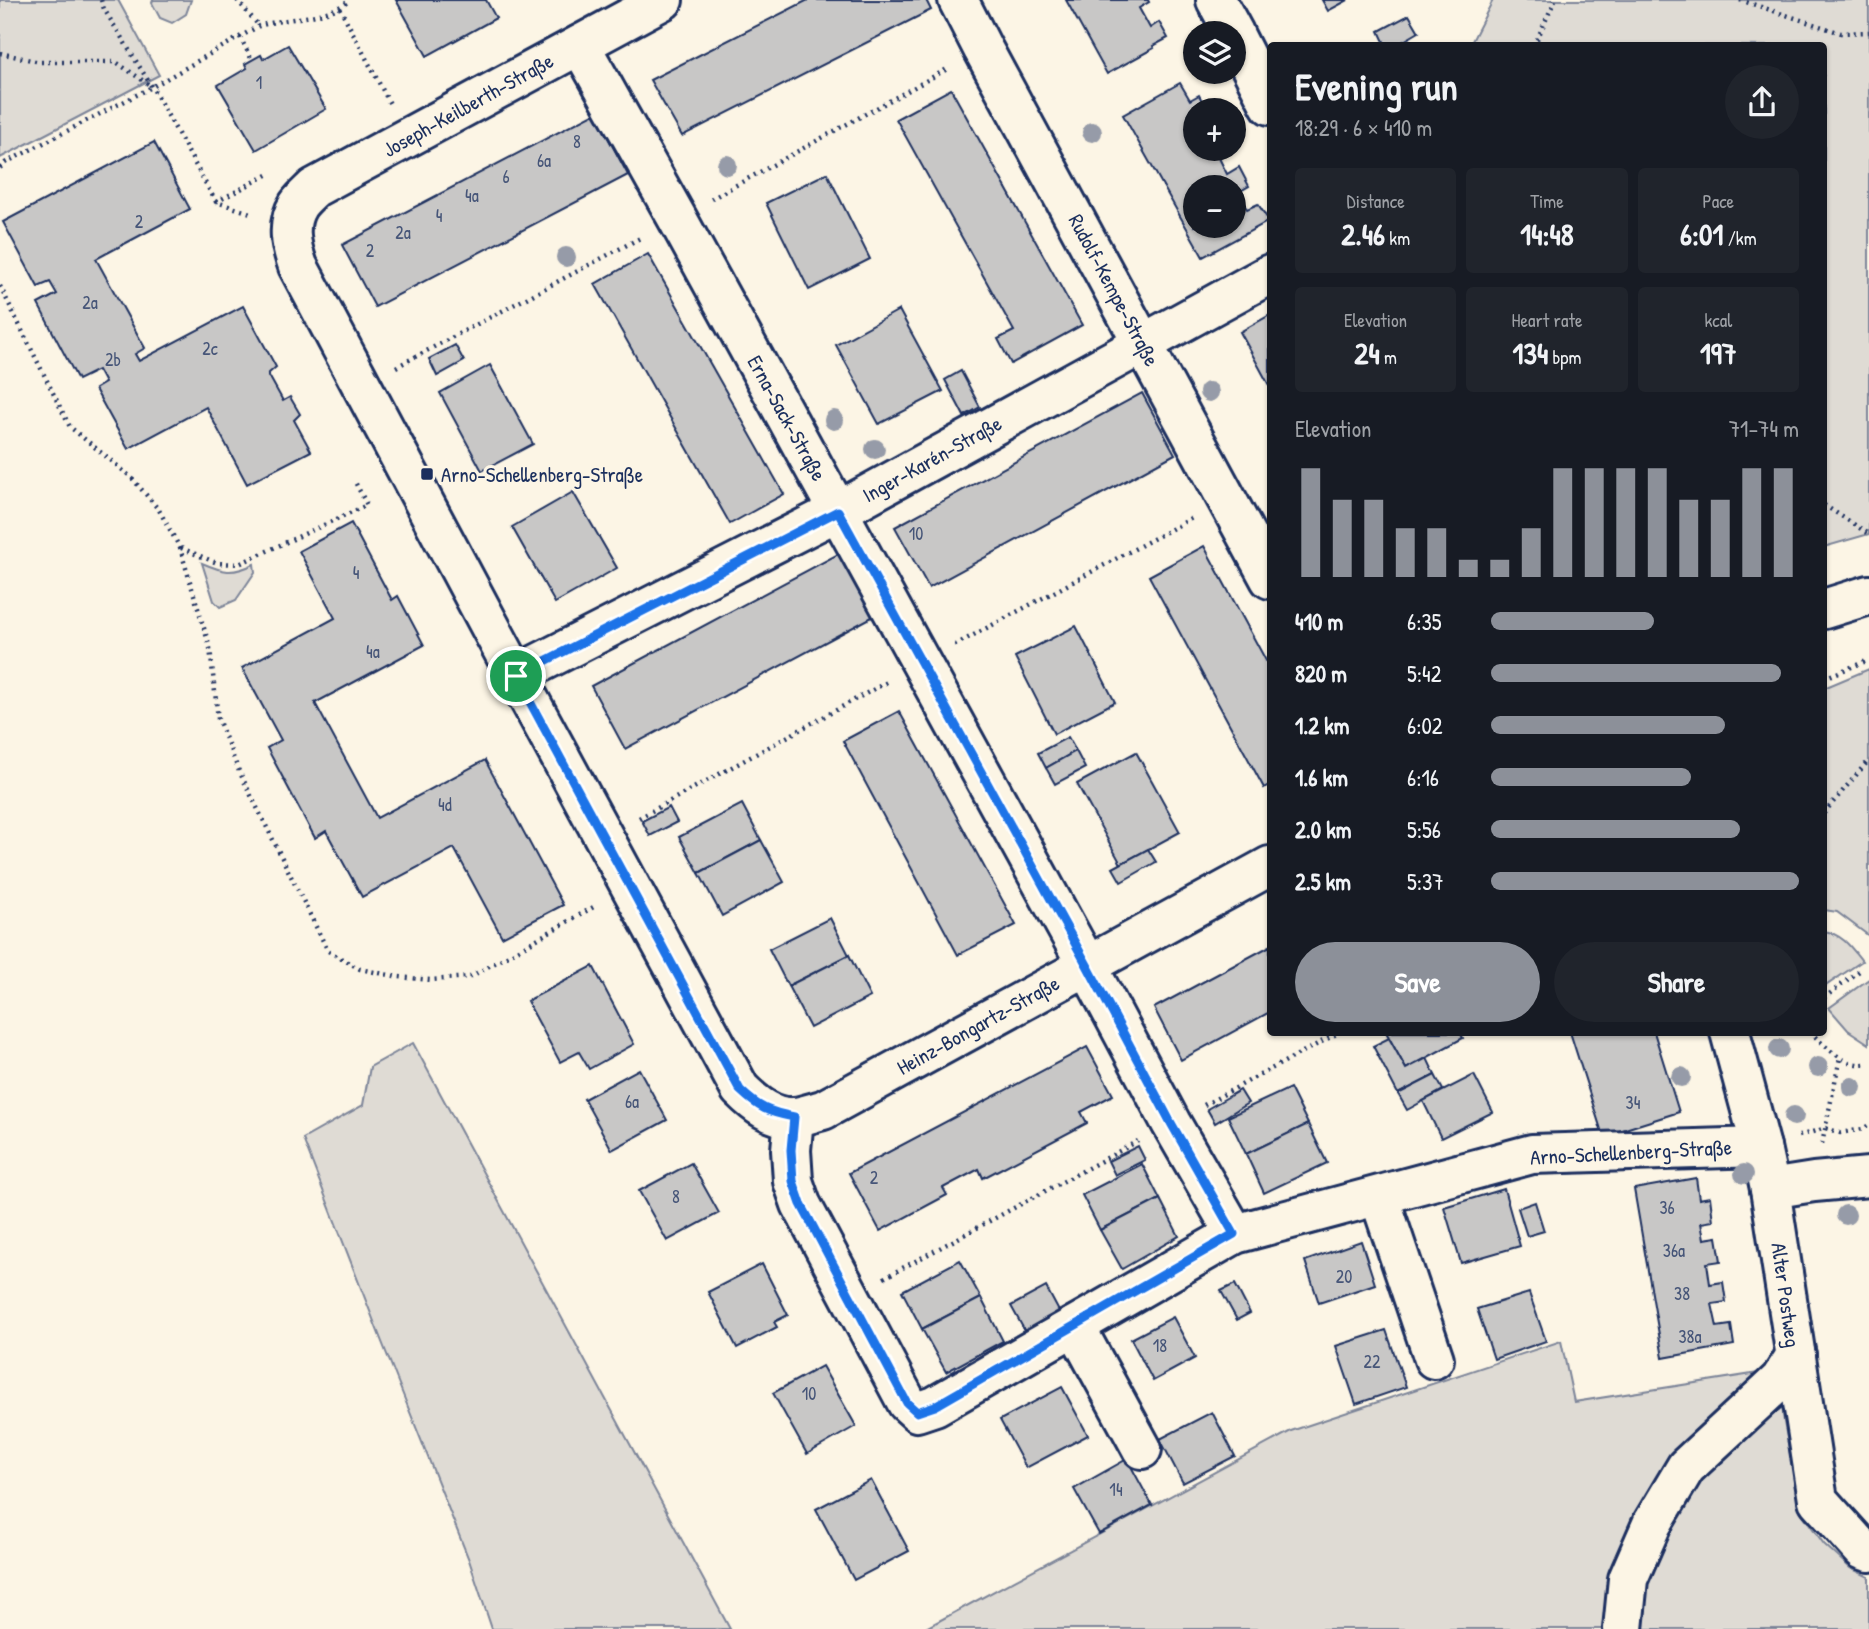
<!DOCTYPE html>
<meta charset="utf-8">
<style>
body{margin:0;font-family:"Patrick Hand",sans-serif;background:#20242c;color:#f1f3f6;height:100vh;display:flex;flex-direction:column;font-size:26px;white-space:nowrap}
*{box-sizing:border-box;margin:0}
p{font-size:23px;color:#9ea1a6}
.icon{flex:none;width:38px;height:38px;fill:none;stroke:currentColor;stroke-width:2;stroke-linecap:round;stroke-linejoin:round}
.map{position:relative;flex:1;overflow:hidden}
.drawer{position:absolute;left:1267px;top:42px;width:560px;height:994px;display:flex;flex-direction:column;background:#171b24;border-radius:7px;box-shadow:0 2px 5px #0004}
.drawer>*{flex:none}
.tools{position:absolute;left:1183px;top:21px;display:grid;gap:14px}
.tools a{display:grid;place-items:center;width:63px;height:63px;border-radius:50%;background:#171b24;box-shadow:0 2px 5px #0004;font-size:35px}
.pin{position:absolute;display:grid;place-items:center;width:60px;height:60px;color:#fff;margin:-30px;border:4px solid #fff;border-radius:50%;box-shadow:0 2px 7px #0007}
.round{display:grid;place-items:center;flex:none;width:74px;height:74px;border-radius:37px;background:#20242c}
.summary{display:flex;align-items:center;justify-content:space-between;height:119px;padding:0 28px}
h1{font-size:38px;font-weight:800;line-height:52px}
.stats{display:grid;grid-template-columns:repeat(3,1fr);gap:10px;height:119px;padding:7px 28px}
.stats div{display:grid;align-content:center;border-radius:7px;background:#20242c;text-align:center}
.stats b{font-size:30px;font-weight:800}
.stats small{font-size:19px;font-weight:400}
.stats p{font-size:19px}
.chart{height:196px;padding:14px 28px}
.chart p{display:flex;justify-content:space-between}
.chart svg{width:100%;height:126px;margin-top:7px;stroke:#8c9099;stroke-width:6}
.cta{display:flex;gap:14px;margin-top:auto;padding:14px 28px}
.cta a{flex:1;height:80px;border-radius:42px;background:#8c9099;color:#fff;font-size:28px;font-weight:800;line-height:80px;text-align:center}
.cta a+a{background:#20242c;color:#f1f3f6}
ul{padding:0 28px;list-style:none;font-size:23px}
li{display:grid;grid-template-columns:112px 84px 1fr;align-items:center;height:52px}
li i{height:18px;border-radius:9px;background:#8c9099}
.map>svg:first-child{display:block}
</style>
<div class="map">
<svg width="1869" height="1629" viewBox="0 0 1869 1629">
<rect width="100%" height="100%" fill="#fcf5e5"/>
<filter id="ink" filterUnits="userSpaceOnUse"><feTurbulence type="fractalNoise" baseFrequency=".0143" numOctaves="2"/><feDisplacementMap in="SourceGraphic" scale="14" xChannelSelector="R" yChannelSelector="G"/><feConvolveMatrix kernelMatrix="1 2 1 2 8 2 1 2 1" color-interpolation-filters="sRGB"/></filter>
<g filter="url(#ink)">
<g fill="#dfdbd4" stroke="#7d8599" stroke-width="2">
<polygon points="0,0 118,0 159,75 0,158"/>
<polygon points="153,0 191,0 186,14 172,23 160,18 152,3"/>
<polygon points="1493,0 1869,0 1869,534 1824,547 1824,46 1470,45"/>
<path d="M202,563C223,572 232,575 254,564L255,572L236,600L220,607L214,601Z"/>
<polygon points="1869,669 1869,936 1837,912 1824,910 1824,688"/>
<path d="M1824,931C1842,934 1851,947 1862,961L1824,987Z"/>
<polygon points="1869,979 1869,1044 1848,1030 1829,1008"/>
<polygon points="413,1043 730,1629 492,1629 469,1560 380,1337 303,1139 363,1105 370,1067"/>
<polygon points="1561,1341 1574,1402 1778,1370 1784,1422 1801,1512 1824,1544 1850,1568 1869,1577 1869,1629 924,1629 1291,1431"/>
</g>
<g fill="#c8c7c6" stroke="#1b2f5e" stroke-width="2" fill-rule="evenodd">
<polygon points="396,0 486,0 496,18 427,56"/>
<polygon points="808,0 926,0 931,10 682,136 650,80"/>
<polygon points="1066,0 1148,0 1149,2 1139,8 1150,28 1159,22 1168,38 1153,46 1154,48 1107,74"/>
<polygon points="1322,0 1348,0 1328,11"/>
<polygon points="1409,15 1419,32 1395,46 1386,46 1379,31"/>
<polygon points="288,45 326,109 256,150 218,85 247,68 245,64 261,55 263,59"/>
<path d="M1180,83L1190,100L1199,95L1207,110H1195V149H1229L1231,151L1219,158L1227,174L1239,167L1249,186L1237,193L1247,209L1258,204L1269,221L1203,257L1123,115ZM1195,187H1234V226H1195Z"/>
<polygon points="951,89 1082,325 1011,364 998,339 1014,331 896,119"/>
<polygon points="595,113 628,175 375,307 342,245"/>
<polygon points="154,142 190,209 96,259 145,348 135,354 139,361 243,306 276,367 268,374 283,401 290,397 300,414 294,420 311,451 247,484 206,407 128,449 95,389 105,383 98,370 78,380 38,304 57,294 50,282 38,287 3,222"/>
<polygon points="827,173 870,259 809,290 766,203"/>
<polygon points="648,254 784,494 730,524 595,284"/>
<polygon points="899,310 943,391 879,424 836,345"/>
<polygon points="1270,315 1270,387 1240,332"/>
<polygon points="455,345 464,361 437,376 429,359"/>
<polygon points="490,365 533,444 482,471 440,393"/>
<polygon points="961,371 980,407 964,416 945,380"/>
<polygon points="1142,393 1175,454 929,588 895,527"/>
<polygon points="573,492 617,568 555,603 512,527"/>
<polygon points="351,523 392,600 398,596 424,645 315,703 377,818 485,760 563,905 502,937 454,848 362,897 326,831 315,838 267,748 281,740 242,668 335,618 299,551"/>
<polygon points="1204,546 1270,668 1270,784 1264,788 1149,576"/>
<polygon points="840,553 874,616 625,749 591,686"/>
<polygon points="1076,626 1115,702 1054,734 1015,657"/>
<polygon points="899,711 1016,925 958,955 843,741"/>
<polygon points="1068,737 1076,751 1046,768 1038,753"/>
<polygon points="1076,751 1085,768 1055,784 1046,768"/>
<polygon points="1136,752 1180,832 1121,864 1077,784"/>
<polygon points="742,804 761,840 699,873 679,837"/>
<polygon points="669,807 677,822 650,836 642,821"/>
<polygon points="761,840 784,882 722,916 699,873"/>
<polygon points="1148,849 1156,862 1121,882 1113,868"/>
<polygon points="830,918 849,955 788,986 769,949"/>
<polygon points="1270,946 1270,1012 1181,1060 1154,1008"/>
<polygon points="849,955 870,997 810,1028 788,986"/>
<polygon points="593,966 634,1044 589,1069 579,1052 560,1062 527,1001"/>
<polygon points="1386,1032 1460,1032 1463,1038 1406,1069"/>
<polygon points="1570,1032 1654,1032 1679,1112 1603,1136"/>
<polygon points="1389,1038 1406,1069 1427,1058 1435,1075 1398,1094 1373,1046"/>
<polygon points="1087,1047 1113,1095 1081,1112 1087,1123 983,1178 979,1169 943,1188 947,1195 880,1231 849,1173"/>
<polygon points="639,1069 667,1120 612,1150 584,1099"/>
<polygon points="1435,1075 1443,1090 1407,1110 1398,1094"/>
<polygon points="1474,1075 1493,1112 1441,1138 1423,1101"/>
<polygon points="1290,1088 1308,1124 1246,1154 1228,1117"/>
<polygon points="1240,1090 1248,1103 1215,1123 1207,1109"/>
<polygon points="1308,1124 1327,1163 1264,1193 1246,1154"/>
<polygon points="1138,1146 1145,1160 1115,1175 1108,1161"/>
<polygon points="691,1163 719,1213 667,1241 639,1191"/>
<polygon points="1142,1164 1160,1199 1100,1230 1082,1195"/>
<polygon points="1696,1178 1699,1199 1710,1197 1713,1221 1701,1223 1704,1239 1717,1237 1721,1261 1707,1263 1710,1284 1723,1282 1726,1302 1712,1304 1717,1327 1731,1325 1734,1345 1663,1358 1634,1189"/>
<polygon points="1504,1189 1520,1246 1461,1263 1444,1207"/>
<polygon points="1160,1199 1179,1236 1122,1269 1100,1230"/>
<polygon points="1535,1202 1544,1231 1527,1236 1518,1208"/>
<polygon points="1361,1241 1375,1284 1319,1303 1305,1261"/>
<polygon points="960,1260 981,1298 922,1329 902,1291"/>
<polygon points="762,1264 788,1315 774,1322 777,1327 737,1348 708,1292"/>
<polygon points="1235,1284 1250,1313 1237,1320 1221,1291"/>
<polygon points="1046,1287 1062,1317 1027,1335 1011,1306"/>
<polygon points="1529,1293 1546,1341 1494,1359 1477,1309"/>
<polygon points="981,1298 1003,1341 946,1372 922,1329"/>
<polygon points="1173,1317 1195,1358 1153,1381 1131,1339"/>
<polygon points="1386,1330 1406,1387 1356,1404 1336,1346"/>
<polygon points="822,1366 856,1426 807,1454 773,1393"/>
<polygon points="1062,1387 1088,1435 1026,1468 1000,1420"/>
<polygon points="1212,1412 1235,1456 1183,1483 1160,1439"/>
<polygon points="1127,1459 1152,1505 1099,1534 1074,1489"/>
<polygon points="871,1480 909,1551 854,1580 816,1509"/>
</g>
<g fill="none" stroke-linecap="round" stroke-linejoin="round">
<g stroke="#1b2f5e" stroke-width="44">
<g id="minor">
<path d="M663,0L314,188C309,193 302,199 298,205C286,224 291,246 298,266L516,675L740,1089C755,1104 773,1119 795,1117C804,1116 814,1112 823,1110L1270,866"/>
<polyline points="958,0 983,49 1270,579"/>
<polyline points="1216,0 1234,33"/>
<polyline points="1234,34 1270,105"/>
<polyline points="580,45 677,218 1087,965 1171,1123 1235,1234"/>
<polyline points="1824,609 1869,595"/>
<polyline points="516,675 838,511 1270,274"/>
<polyline points="1730,1032 1761,1147 1770,1189 1818,1500 1863,1550 1869,1552"/>
<polyline points="794,1117 791,1150 793,1181 801,1204 907,1403 917,1412 935,1406 1235,1234 1532,1154 1761,1147"/>
<polyline points="1770,1189 1814,1182 1869,1177"/>
<polyline points="1379,1196 1434,1359"/>
<polyline points="1075,1326 1142,1449"/>
<polyline points="1623,1629 1628,1579 1652,1524 1686,1467 1780,1380 1796,1355"/>
</g>
</g>
<g stroke="#1b2f5e" stroke-width="4.5" stroke-dasharray="2 5" stroke-linecap="butt">
<polyline points="101,0 104,9 152,87 216,202 254,214"/>
<polyline points="237,0 259,26"/>
<polyline points="1740,0 1841,33 1869,32"/>
<polyline points="340,8 390,104"/>
<polyline points="240,37 252,60"/>
<polyline points="1534,46 1555,0"/>
<polyline points="0,53 40,62 116,62 148,84"/>
<path d="M0,168L5,163L152,87L259,26C287,17 328,19 350,0"/>
<polyline points="711,199 949,68"/>
<polyline points="216,202 271,173"/>
<polyline points="0,286 70,427 131,477 159,510 180,548 210,648 218,719 238,769 328,951 360,969 399,977 431,980 470,977 597,905"/>
<polyline points="396,367 642,237"/>
<polyline points="1824,505 1869,534"/>
<polyline points="181,548 217,563 239,564 367,505 354,480"/>
<polyline points="955,645 1194,517"/>
<polyline points="1824,678 1869,660"/>
<polyline points="1824,813 1869,760"/>
<polyline points="639,818 889,681"/>
<polyline points="1824,998 1862,969"/>
<path d="M1810,1032C1826,1046 1846,1070 1869,1063"/>
<polyline points="1204,1105 1340,1032"/>
<polyline points="1799,1136 1826,1128 1840,1133 1863,1129 1869,1125"/>
<polyline points="1822,1144 1840,1058"/>
<polyline points="884,1278 1138,1141"/>
</g>
<use href="#minor" stroke="#fcf5e5" stroke-width="38"/>
</g>
<g fill="#969ba8">
<circle cx="1092" cy="132" r="10"/>
<circle cx="727" cy="165" r="10"/>
<circle cx="566" cy="257" r="10"/>
<circle cx="1209" cy="392" r="10"/>
<circle cx="834" cy="420" r="10"/>
<circle cx="875" cy="449" r="10"/>
<circle cx="1779" cy="1049" r="10"/>
<circle cx="1818" cy="1067" r="10"/>
<circle cx="1681" cy="1077" r="10"/>
<circle cx="1852" cy="1087" r="10"/>
<circle cx="1794" cy="1116" r="10"/>
<circle cx="1744" cy="1174" r="10"/>
<circle cx="1846" cy="1215" r="10"/>
</g>
</g>
<g fill="none" stroke-linecap="round" stroke-linejoin="round" filter="url(#ink)">
<g stroke="#fff" stroke-width="14">
<path id="route" d="M838,511L1087,965L1171,1123L1234,1234L935,1406L917,1412L907,1403L801,1204L793,1181L791,1150L794,1117C768,1112 759,1108 740,1090L516,676Z"/>
</g>
<use href="#route" stroke="#1a73e8" stroke-width="9"/>
</g>
<rect fill="#1b2f5e" stroke="#fcf5e5" stroke-width="2.5" x="420" y="467" width="14" height="14" rx="3.5"/>
<g text-anchor="middle" dominant-baseline="central" stroke-width="6" stroke-linejoin="round" paint-order="stroke">
<g font-size="18" fill="#465578">
<text x="259" y="82">1</text>
<text x="577" y="141">8</text>
<text x="544" y="160">6a</text>
<text x="506" y="176">6</text>
<text x="472" y="195">4a</text>
<text x="439" y="215">4</text>
<text x="139" y="221">2</text>
<text x="403" y="232">2a</text>
<text x="370" y="250">2</text>
<text x="90" y="302">2a</text>
<text x="210" y="348">2c</text>
<text x="113" y="359">2b</text>
<text x="916" y="533">10</text>
<text x="356" y="572">4</text>
<text x="373" y="651">4a</text>
<text x="445" y="804">4d</text>
<text x="632" y="1101">6a</text>
<text x="1633" y="1102">34</text>
<text x="874" y="1177">2</text>
<text x="676" y="1196">8</text>
<text x="1667" y="1207">36</text>
<text x="1674" y="1250">36a</text>
<text x="1344" y="1276">20</text>
<text x="1682" y="1293">38</text>
<text x="1690" y="1336">38a</text>
<text x="1160" y="1345">18</text>
<text x="1372" y="1361">22</text>
<text x="809" y="1393">10</text>
<text x="1116" y="1489">14</text>
</g>
<g font-size="21" fill="#1b2f5e" stroke="#fcf5e5">
<text transform="translate(468 105) rotate(-29)">Joseph-Keilberth-Straße</text>
<text transform="translate(1114 290) rotate(62)">Rudolf-Kempe-Straße</text>
<text transform="translate(787 418) rotate(61)">Erna-Sack-Straße</text>
<text transform="translate(932 459) rotate(-29)">Inger-Karén-Straße</text>
<text transform="translate(978 1025) rotate(-29)">Heinz-Bongartz-Straße</text>
<text transform="translate(1631 1152) rotate(-3)">Arno-Schellenberg-Straße</text>
<text transform="translate(1786 1295) rotate(82)">Alter Postweg</text>
</g>
<g font-size="21" fill="#1b2f5e" stroke="#fcf5e5" text-anchor="start">
<text x="441" y="474">Arno-Schellenberg-Straße</text>
</g>
</g>
</svg>
<div class="tools">
<a><svg class="icon" aria-label="layers" viewBox="0 0 24 24"><path d="M12 4l9 5-9 5-9-5zM3 14l9 5 9-5"/></svg></a>
<a>+</a>
<a>−</a>
</div>
<div class="pin" style="left:516px;top:676px;background:#1e9e55"><svg class="icon" aria-label="arrive" viewBox="0 0 24 24"><path d="M6 21V4h12l-3 4 3 4H6"/></svg></div>
<section class="drawer">
<div class="summary"><div><h1>Evening run</h1><p>18:29 · 6 × 410 m</p></div><a class="round"><svg class="icon" aria-label="share" viewBox="0 0 24 24"><path d="M12 15V3M7 8l5-5 5 5M5 13v7h14v-7"/></svg></a></div>
<div class="stats">
<div><p>Distance</p><b>2.46<small> km</small></b></div>
<div><p>Time</p><b>14:48</b></div>
<div><p>Pace</p><b>6:01<small> /km</small></b></div>
</div>
<div class="stats">
<div><p>Elevation</p><b>24<small> m</small></b></div>
<div><p>Heart rate</p><b>134<small> bpm</small></b></div>
<div><p>kcal</p><b>197</b></div>
</div>
<div class="chart"><p><span>Elevation</span>71–74 m</p>
<svg viewBox="0 0 160 44" preserveAspectRatio="none"><path d="M5 44V6M15 44V17M25 44V17M35 44V27M45 44V27M55 44V38M65 44V38M75 44V27M85 44V6M95 44V6M105 44V6M115 44V6M125 44V17M135 44V17M145 44V6M155 44V6"/></svg>
</div>
<ul>
<li><b>410 m</b>6:35<i style="width:53%"></i></li>
<li><b>820 m</b>5:42<i style="width:94%"></i></li>
<li><b>1.2 km</b>6:02<i style="width:76%"></i></li>
<li><b>1.6 km</b>6:16<i style="width:65%"></i></li>
<li><b>2.0 km</b>5:56<i style="width:81%"></i></li>
<li><b>2.5 km</b>5:37<i style="width:100%"></i></li>
</ul>
<div class="cta"><a>Save</a><a>Share</a></div>
</section>
</div>
